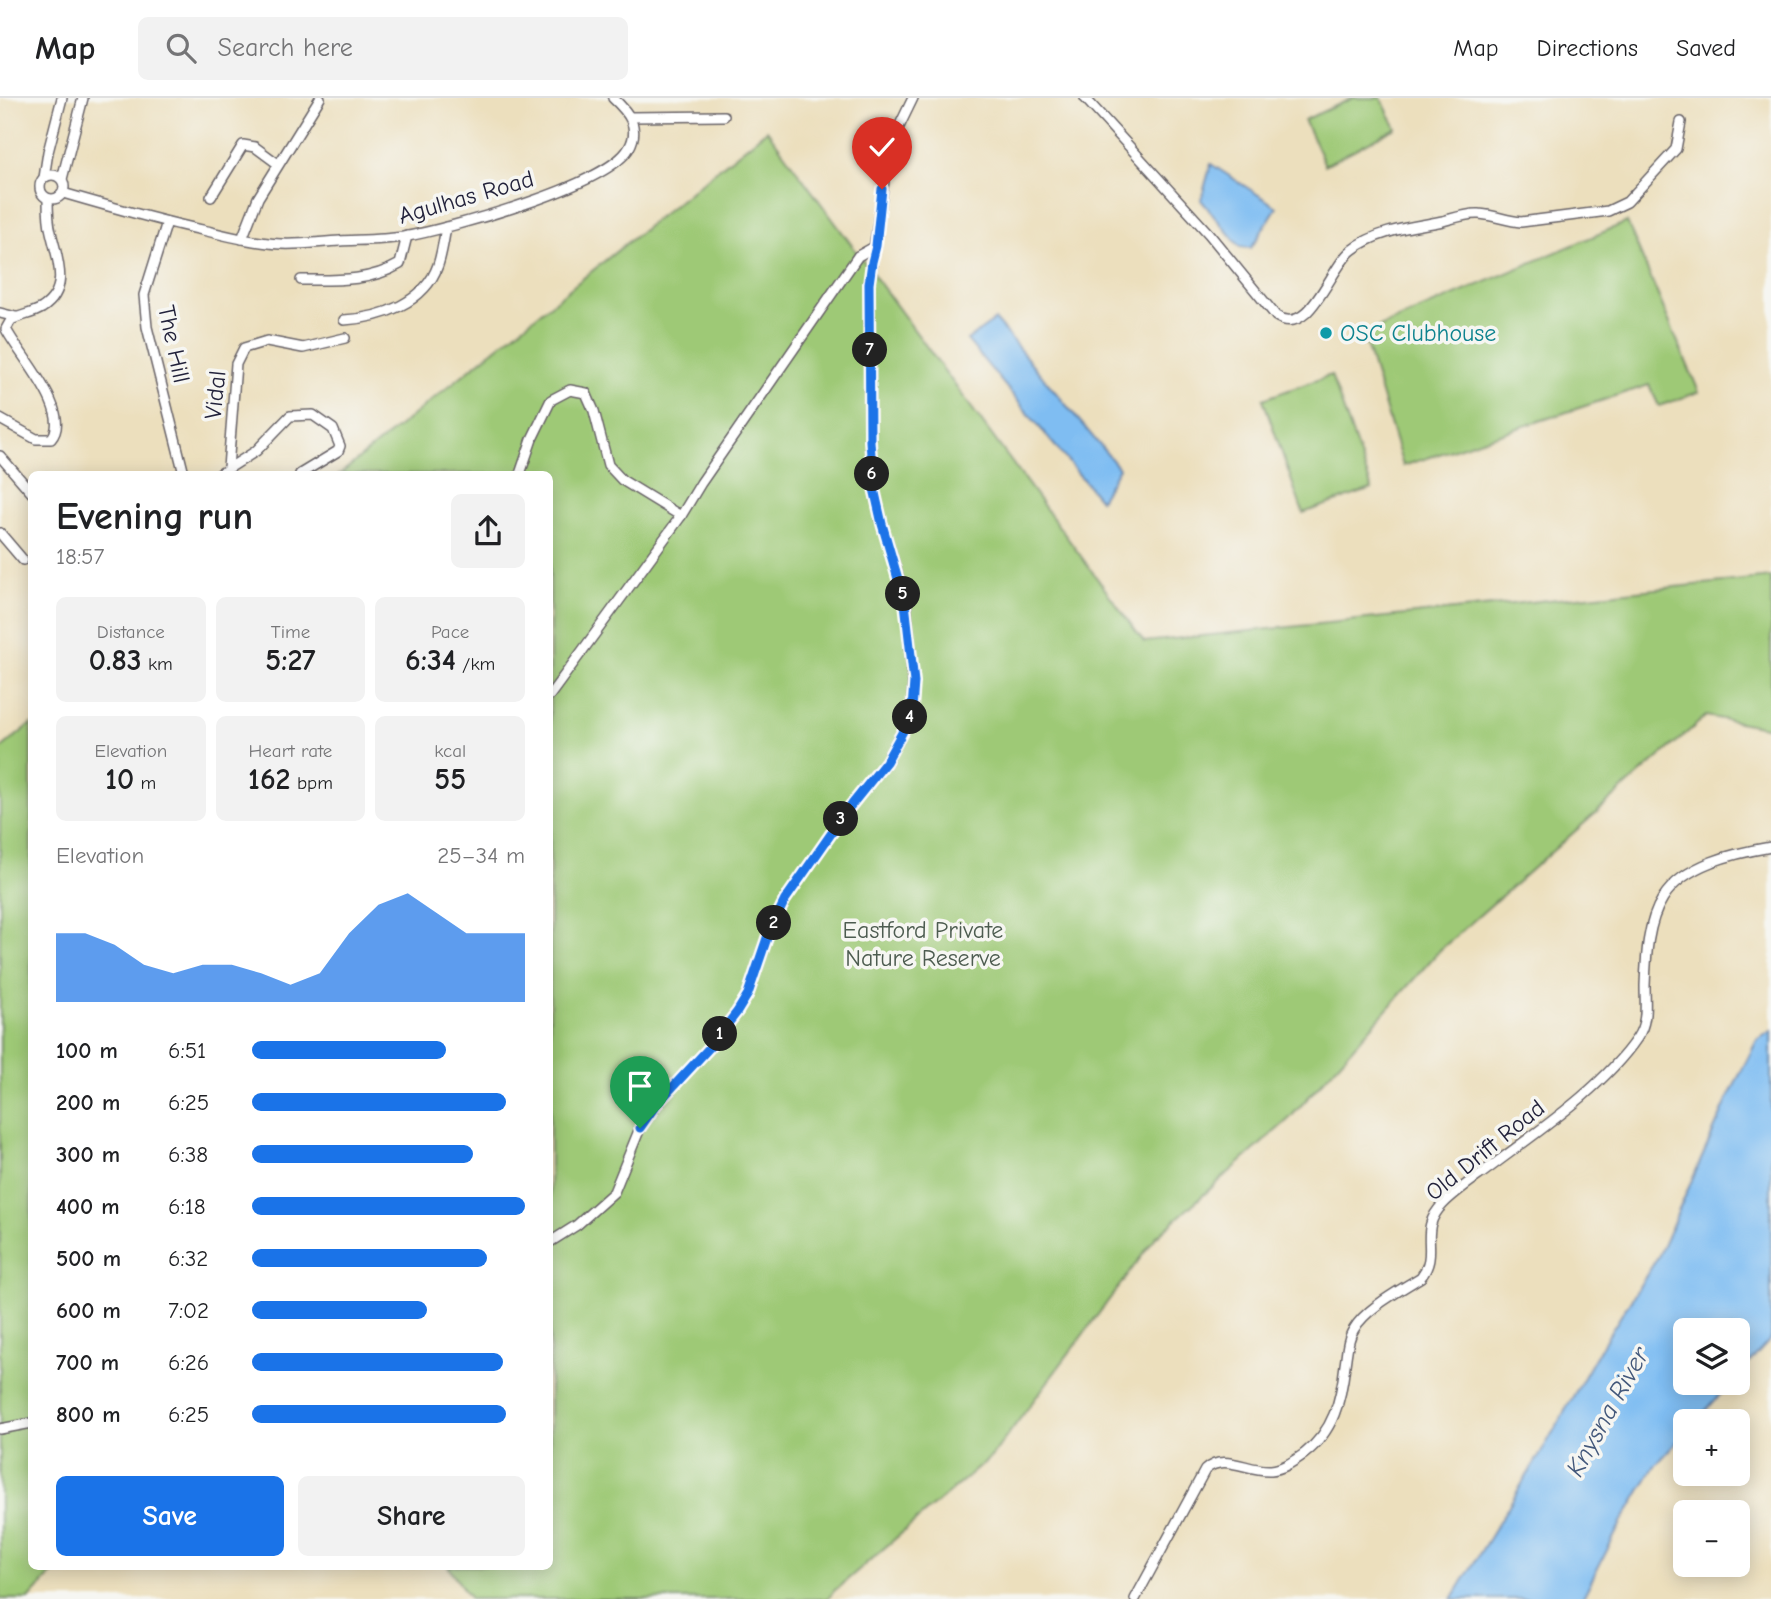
<!DOCTYPE html>
<meta charset="utf-8">
<style>
body{margin:0;font-family:"Comic Neue",sans-serif;background:#f2f2f2;color:#202124;height:100vh;display:flex;flex-direction:column;font-size:26px;white-space:nowrap}
*{box-sizing:border-box;margin:0}
p{font-size:23px;color:#757577}
.icon{flex:none;width:38px;height:38px;fill:none;stroke:currentColor;stroke-width:2;stroke-linecap:round;stroke-linejoin:round}
.map{position:relative;flex:1;overflow:hidden}
.side{position:absolute;left:28px;top:373px;width:525px;height:1099px;display:flex;flex-direction:column;background:#fff;border-radius:10px;box-shadow:0 4px 18px #0003}
.side>*{flex:none}
.fabs{position:absolute;left:1673px;top:1220px;display:grid;gap:14px}
.fabs a{display:grid;place-items:center;width:77px;height:77px;border-radius:10px;background:#fff;box-shadow:0 4px 18px #0003;font-size:35px}
.pin{position:absolute;display:grid;place-items:center;width:60px;height:60px;color:#fff;margin:-72px -30px;border-radius:50% 50% 50% 0;rotate:-45deg;box-shadow:0 0 7px #0007}
.pin .icon{rotate:45deg}
.km{position:absolute;width:35px;height:35px;margin:-18px;border-radius:50%;background:#222;color:#fff;font-size:19px;line-height:35px;text-align:center}
.round{display:grid;place-items:center;flex:none;width:74px;height:74px;border-radius:10px;background:#f2f2f2}
.head{display:flex;align-items:center;justify-content:space-between;height:119px;padding:0 28px}
h1{font-size:38px;font-weight:700;line-height:52px}
.metrics{display:grid;grid-template-columns:repeat(3,1fr);gap:10px;height:119px;padding:7px 28px}
.metrics div{display:grid;align-content:center;border-radius:10px;background:#f2f2f2;text-align:center}
.metrics b{font-size:30px;font-weight:700}
.metrics small{font-size:19px;font-weight:400}
.metrics p{font-size:19px}
.chart{height:196px;padding:14px 28px}
.chart p{display:flex;justify-content:space-between}
.chart svg{width:100%;height:126px;margin-top:7px;fill:#1a73e8;opacity:.7}
.primary-button{display:flex;gap:14px;margin-top:auto;padding:14px 28px}
.primary-button a{flex:1;height:80px;border-radius:10px;background:#1a73e8;color:#fff;font-size:28px;font-weight:700;line-height:80px;text-align:center}
.primary-button a+a{background:#f2f2f2;color:#202124}
ul{padding:0 28px;list-style:none;font-size:23px}
li{display:grid;grid-template-columns:112px 84px 1fr;align-items:center;height:52px}
li i{height:18px;border-radius:9px;background:#1a73e8}
header{display:flex;align-items:center;gap:42px;box-sizing:border-box;height:98px;padding:0 35px;background:#fff;border-bottom:2px solid #e0e0e0}
header strong{font-size:33px}
nav{display:flex;gap:38px;margin-inline-start:auto;font-size:24px}
.search{width:490px;height:63px;background:#f2f2f2;display:flex;align-items:center;gap:18px;box-sizing:border-box;padding:0 24px;border-radius:10px;color:#757577;font-size:26px}
.map>svg:first-child{display:block}
</style>
<header>
<strong>Map</strong>
<div class="search"><svg class="icon" aria-label="search" viewBox="0 0 24 24"><circle cx="10" cy="10" r="6"/><path d="M15 15l6 6"/></svg>Search here</div>
<nav><a>Map</a><a>Directions</a><a>Saved</a></nav>
</header>
<div class="map">
<svg width="1771" height="1501" viewBox="0 0 1771 1501">
<rect width="100%" height="100%" fill="#f6f6f2"/>
<filter id="ink" filterUnits="userSpaceOnUse"><feTurbulence type="fractalNoise" baseFrequency=".0143" numOctaves="2"/><feDisplacementMap in="SourceGraphic" scale="14" xChannelSelector="R" yChannelSelector="G"/><feConvolveMatrix kernelMatrix="1 2 1 2 8 2 1 2 1" color-interpolation-filters="sRGB"/></filter>
<filter id="wash" filterUnits="userSpaceOnUse"><feTurbulence type="fractalNoise" baseFrequency=".00686" numOctaves="4" result="noise"/><feDisplacementMap in="SourceGraphic" scale="28" xChannelSelector="R" yChannelSelector="G"/><feGaussianBlur stdDeviation="1.57" result="paint"/><feColorMatrix in="noise" values="0 0 0 0 0 0 0 0 0 0 0 0 0 0 0 0 0 1.4 0 .05"/><feComposite in="paint" operator="in"/></filter>
<g filter="url(#wash)">
<rect width="100%" height="100%" fill="#ecdfbd"/>
<g fill="#9ec976" stroke="#607658" stroke-width="2">
<polygon points="1353,0 1381,0 1396,30 1325,67 1304,22"/>
<polygon points="767,32 1144,544 1771,479 1771,630 1706,618 1440,852 1289,1021 1156,1139 992,1358 834,1493 828,1501 470,1501 448,1468 550,1468 550,376 340,376"/>
<polygon points="1627,124 1699,294 1659,308 1649,287 1403,368 1363,236"/>
<polygon points="1331,277 1372,391 1303,415 1263,301"/>
<polygon points="31,626 32,1468 59,1468 29,1501 0,1501 0,651"/>
</g>
<g fill="#7fbdf2" stroke="#507096" stroke-width="2">
<polygon points="1211,66 1277,109 1251,150 1240,149 1201,102"/>
<polygon points="995,222 1119,370 1100,402 967,242"/>
<polygon points="1771,933 1771,1241 1738,1277 1738,1232 1685,1232 1685,1284 1731,1285 1696,1323 1685,1323 1685,1335 1654,1369 1620,1427 1582,1501 1452,1501 1545,1348 1600,1251 1659,1157 1730,996 1757,942"/>
</g>
</g>
<g filter="url(#ink)">
<g fill="none" stroke-linecap="round" stroke-linejoin="round">
<g stroke="#696468" stroke-width="12">
<g id="street">
<path d="M1085,0L1209,136L1276,218C1310,241 1330,169 1352,152C1377,132 1412,129 1443,123C1454,120 1468,115 1479,116C1494,117 1507,123 1521,124L1608,113L1627,104L1676,51L1681,24"/>
<polyline points="631,19 724,18"/>
<circle cx="52" cy="89" r="12"/>
<polyline points="44,80 48,54 62,0"/>
<polyline points="62,81 83,0"/>
<path d="M63,95C111,109 159,123 207,133C232,139 256,145 281,146C300,147 320,144 340,143C361,142 383,142 403,139C448,131 608,88 629,50C641,29 628,14 613,0"/>
<polyline points="211,99 243,47 255,49 278,66"/>
<polyline points="167,124 144,197 147,229 184,376"/>
<polyline points="242,141 258,100 320,0"/>
<path d="M301,182C336,182 369,184 400,166L407,138"/>
<polyline points="0,215 16,219"/>
<path d="M344,222C381,220 425,205 438,167C442,155 444,141 446,129"/>
<path d="M0,321L36,341H51C74,315 18,256 6,231L11,222C21,217 32,216 42,210C71,191 57,161 51,134C48,123 48,112 48,101"/>
<polyline points="0,358 32,395"/>
<polyline points="228,370 236,266 244,250 267,243 303,250 345,240"/>
<polyline points="220,376 256,353 290,318 313,317 333,331 340,348 338,353 300,376"/>
<polyline points="520,376 532,341 551,302 570,292 586,295 594,313 608,367 622,382 681,418"/>
<polyline points="0,435 23,462"/>
<polyline points="550,597 681,418 701,385 858,158 876,148"/>
<polyline points="550,1144 577,1127 614,1094 640,1030 656,1007 709,950 737,914 748,896 768,837 785,802 849,710 886,664 909,622 912,611 913,584 906,504 882,426 873,386 870,343 869,186 885,76 897,33 913,0"/>
<polyline points="0,1331 32,1325"/>
<path d="M1135,1501L1205,1372C1224,1354 1248,1374 1271,1372C1283,1371 1294,1363 1304,1356C1334,1333 1341,1302 1345,1267C1347,1255 1347,1241 1354,1231C1366,1210 1401,1192 1421,1179C1441,1154 1416,1133 1443,1106C1457,1092 1474,1081 1489,1070C1538,1033 1603,990 1637,940C1648,924 1645,907 1645,888C1646,860 1647,825 1663,800C1684,766 1735,755 1771,749"/>
</g>
</g>
<use href="#street" stroke="#fff" stroke-width="9"/>
</g>
</g>
<g fill="none" stroke-linecap="round" stroke-linejoin="round" filter="url(#ink)">
<g stroke="#fff" stroke-width="14">
<polyline id="route" points="640,1030 656,1007 709,950 737,914 748,896 768,837 785,802 849,710 886,664 909,622 912,611 914,584 905,505 882,426 873,386 870,343 869,186 872,164 876,148 882,91"/>
</g>
<use href="#route" stroke="#1a73e8" stroke-width="9"/>
</g>
<circle fill="#0f9aa8" stroke="#f6f6f2" stroke-width="2.5" cx="1326" cy="235" r="7"/>
<g text-anchor="middle" dominant-baseline="central" stroke-width="7" stroke-linejoin="round" paint-order="stroke">
<g font-size="24" fill="#22223b" stroke="#f6f6f2">
<text transform="translate(466 99) rotate(-16)">Agulhas Road</text>
<text transform="translate(174 246) rotate(78)">The Hill</text>
<text transform="translate(215 297) rotate(-84)">Vidal</text>
<text transform="translate(1485 1052) rotate(-39)">Old Drift Road</text>
</g>
<g font-size="24" fill="#0d838f" stroke="#f6f6f2" text-anchor="start">
<text x="1340" y="235">OSC Clubhouse</text>
</g>
<g font-size="24" fill="#4d5c50" stroke="#f6f6f2">
<text x="923" y="832">Eastford Private<tspan x="923" dy="28">Nature Reserve</tspan></text>
</g>
<g font-size="26" font-style="italic" fill="#43587b" stroke="#f6f6f2">
<text transform="translate(1608 1314) rotate(-61)">Knysna River</text>
</g>
</g>
</svg>
<div class="fabs">
<a><svg class="icon" aria-label="layers" viewBox="0 0 24 24"><path d="M12 4l9 5-9 5-9-5zM3 14l9 5 9-5"/></svg></a>
<a>+</a>
<a>−</a>
</div>
<div class="pin" style="left:640px;top:1030px;background:#1e9e55"><svg class="icon" aria-label="arrive" viewBox="0 0 24 24"><path d="M6 21V4h12l-3 4 3 4H6"/></svg></div>
<div class="pin" style="left:882px;top:91px;background:#d93025"><svg class="icon" aria-label="check" viewBox="0 0 24 24"><path d="M5 12l5 5 9-10"/></svg></div>
<b class="km" style="left:720px;top:936px">1</b>
<b class="km" style="left:774px;top:825px">2</b>
<b class="km" style="left:841px;top:721px">3</b>
<b class="km" style="left:910px;top:619px">4</b>
<b class="km" style="left:903px;top:496px">5</b>
<b class="km" style="left:872px;top:376px">6</b>
<b class="km" style="left:870px;top:252px">7</b>
<section class="side">
<div class="head"><div><h1>Evening run</h1><p>18:57</p></div><a class="round"><svg class="icon" aria-label="share" viewBox="0 0 24 24"><path d="M12 15V3M7 8l5-5 5 5M5 13v7h14v-7"/></svg></a></div>
<div class="metrics">
<div><p>Distance</p><b>0.83<small> km</small></b></div>
<div><p>Time</p><b>5:27</b></div>
<div><p>Pace</p><b>6:34<small> /km</small></b></div>
</div>
<div class="metrics">
<div><p>Elevation</p><b>10<small> m</small></b></div>
<div><p>Heart rate</p><b>162<small> bpm</small></b></div>
<div><p>kcal</p><b>55</b></div>
</div>
<div class="chart"><p><span>Elevation</span>25–34 m</p>
<svg viewBox="0 0 160 44" preserveAspectRatio="none"><path d="M0 44V20L10 20L20 24L30 31L40 34L50 31L60 31L70 34L80 38L90 34L100 20L110 10L120 6L130 13L140 20L150 20L160 20V44z"/></svg>
</div>
<ul>
<li><b>100 m</b>6:51<i style="width:71%"></i></li>
<li><b>200 m</b>6:25<i style="width:93%"></i></li>
<li><b>300 m</b>6:38<i style="width:81%"></i></li>
<li><b>400 m</b>6:18<i style="width:100%"></i></li>
<li><b>500 m</b>6:32<i style="width:86%"></i></li>
<li><b>600 m</b>7:02<i style="width:64%"></i></li>
<li><b>700 m</b>6:26<i style="width:92%"></i></li>
<li><b>800 m</b>6:25<i style="width:93%"></i></li>
</ul>
<div class="primary-button"><a>Save</a><a>Share</a></div>
</section>
</div>
